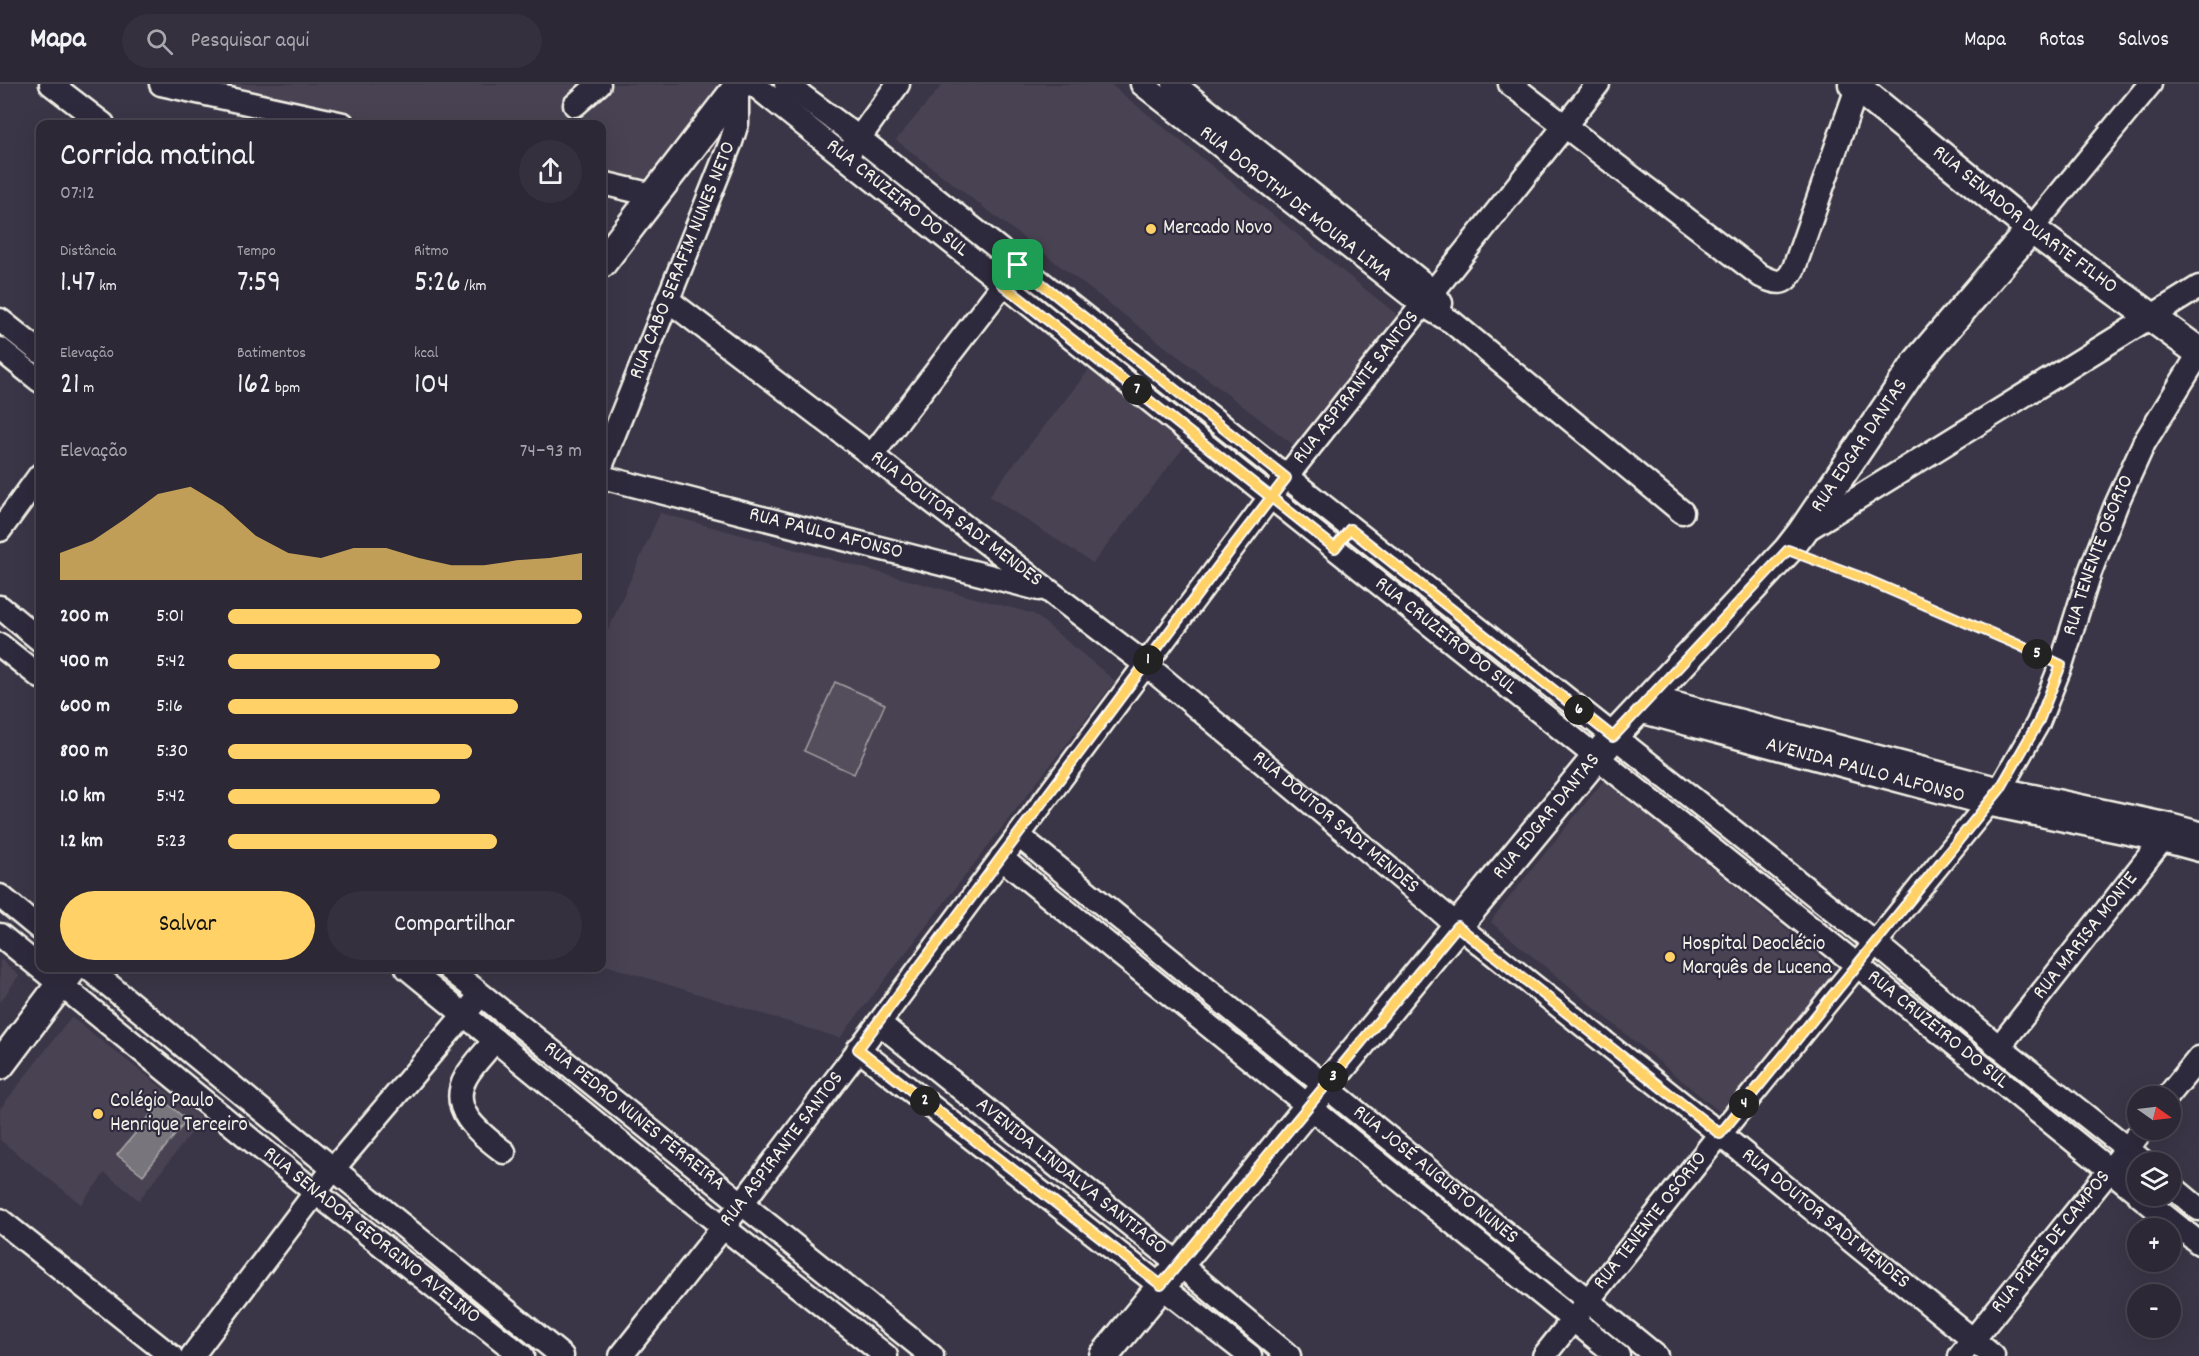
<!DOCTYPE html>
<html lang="pt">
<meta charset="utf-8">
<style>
body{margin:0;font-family:Dekko,sans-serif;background:#34303d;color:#f1f3f6;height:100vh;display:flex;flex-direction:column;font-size:22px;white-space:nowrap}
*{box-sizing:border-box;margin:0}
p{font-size:20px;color:#a6a6ad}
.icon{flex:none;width:33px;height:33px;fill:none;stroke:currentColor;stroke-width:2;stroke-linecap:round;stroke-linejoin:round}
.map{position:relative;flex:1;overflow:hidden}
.sheet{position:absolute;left:36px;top:36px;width:570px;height:852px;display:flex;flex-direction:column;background:#2c2835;border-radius:12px;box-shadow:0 6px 24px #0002,0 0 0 2px #484450}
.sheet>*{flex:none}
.needle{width:39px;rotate:104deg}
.fabs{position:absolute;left:2127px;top:1002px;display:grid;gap:12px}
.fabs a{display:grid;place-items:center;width:54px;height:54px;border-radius:50%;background:#2c2835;box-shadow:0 6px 24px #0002,0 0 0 2px #484450;font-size:30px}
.pin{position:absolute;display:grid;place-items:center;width:51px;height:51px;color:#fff;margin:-26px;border-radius:12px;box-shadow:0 3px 9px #0006}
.km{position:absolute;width:30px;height:30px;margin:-15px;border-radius:50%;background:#222;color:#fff;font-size:16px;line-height:30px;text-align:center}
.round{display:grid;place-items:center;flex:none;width:63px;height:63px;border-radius:32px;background:#34303d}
.summary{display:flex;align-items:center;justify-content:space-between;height:102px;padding:0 24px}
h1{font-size:33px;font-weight:600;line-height:45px}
.metrics{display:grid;grid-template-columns:repeat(3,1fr);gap:9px;height:102px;padding:6px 24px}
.metrics div{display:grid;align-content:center}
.metrics b{font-size:30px;font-weight:600}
.metrics small{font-size:16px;font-weight:400}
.metrics p{font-size:16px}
.chart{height:168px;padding:12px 24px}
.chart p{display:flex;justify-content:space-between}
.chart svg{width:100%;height:108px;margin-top:6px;fill:#ffd166;opacity:.7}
.action{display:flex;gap:12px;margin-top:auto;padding:12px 24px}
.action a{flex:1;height:69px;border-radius:36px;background:#ffd166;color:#111;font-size:24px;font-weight:600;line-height:69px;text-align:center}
.action a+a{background:#34303d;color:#f1f3f6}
ul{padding:0 24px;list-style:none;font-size:20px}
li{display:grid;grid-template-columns:96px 72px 1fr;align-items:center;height:45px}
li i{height:15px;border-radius:8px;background:#ffd166}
header{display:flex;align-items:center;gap:36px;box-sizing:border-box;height:84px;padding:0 30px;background:#2c2835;border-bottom:2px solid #484450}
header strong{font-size:28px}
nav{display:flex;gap:33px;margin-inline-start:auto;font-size:21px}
.search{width:420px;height:54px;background:#34303d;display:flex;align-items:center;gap:15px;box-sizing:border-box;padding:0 21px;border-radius:33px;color:#a6a6ad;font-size:22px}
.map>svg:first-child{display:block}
</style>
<header>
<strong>Mapa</strong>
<div class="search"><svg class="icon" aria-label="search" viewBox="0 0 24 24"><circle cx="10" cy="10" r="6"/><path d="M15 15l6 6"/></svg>Pesquisar aqui</div>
<nav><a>Mapa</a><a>Rotas</a><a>Salvos</a></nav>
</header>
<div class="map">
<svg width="2199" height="1272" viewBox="0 0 2199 1272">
<rect width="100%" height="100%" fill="#3b3647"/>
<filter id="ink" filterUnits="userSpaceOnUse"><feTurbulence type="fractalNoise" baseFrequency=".0167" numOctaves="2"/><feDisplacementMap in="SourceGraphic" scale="12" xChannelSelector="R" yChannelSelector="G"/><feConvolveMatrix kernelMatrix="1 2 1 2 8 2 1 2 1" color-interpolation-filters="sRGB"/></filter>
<g filter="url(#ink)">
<g fill="#484352">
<polygon points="212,0 726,0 650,96 602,86 602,40 396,40"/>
<polygon points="943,0 1110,0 1401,234 1335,327 1295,362 896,56"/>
<polygon points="1089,286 1161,340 1184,363 1093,479 989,412"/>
<polygon points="660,429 1034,530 1115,597 840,954 602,880 602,560"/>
<polygon points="1605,695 1836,886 1721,1029 1491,838 1496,830"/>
<polygon points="0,875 19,891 0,919"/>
<polygon points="71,933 202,1035 139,1116 105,1089 81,1120 0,1056 0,1025"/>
</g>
<g fill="#534e5c" stroke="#a4a0a2" stroke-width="1.5">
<polygon points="835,598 885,620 854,690 804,667"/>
<polygon points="1876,872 2108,1056 2099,1068 1871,882"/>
</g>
<polygon fill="#78747b" stroke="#aaa6a7" stroke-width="1.5" points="163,1016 187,1036 143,1091 117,1071"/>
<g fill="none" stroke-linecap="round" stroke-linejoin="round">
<g stroke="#f4f1e8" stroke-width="27">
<g id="minor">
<polyline points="51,0 103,40"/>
<polyline points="161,0 343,40"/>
<path id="s1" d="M753,0L1857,881L2138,1109"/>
<polyline points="786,0 859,54 1875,859 1999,963 2144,1078"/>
<path id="s2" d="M1142,0L1423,221L1452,238L1682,428"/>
<polyline points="1174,0 1433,207 1441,219"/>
<path d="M1510,0L1761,192C1778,200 1785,202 1794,184L1857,4L1860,0"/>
<polyline points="575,21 599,0"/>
<polyline points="852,64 898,0"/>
<polyline points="602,99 653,111"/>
<polyline points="2031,145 2150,0"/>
<path id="s3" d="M668,216L1145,580L1457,841L1720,1050L1993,1272"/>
<polyline points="0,236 40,268"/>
<polyline points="0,265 40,297"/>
<polyline points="872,371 1012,189"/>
<path id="s4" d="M602,380L731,58L737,39V4"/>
<path id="s5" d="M602,393L1039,505"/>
<polyline points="0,446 40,391"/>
<polyline points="1806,446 2199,203"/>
<polyline points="0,523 40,556"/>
<polyline points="0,561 40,593"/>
<polyline points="1649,613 2000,705 2169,741 2199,749"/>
<path id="s6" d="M1636,626L1987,720L2162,756L2199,766"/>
<path id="s7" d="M1019,752L1656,1272"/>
<polyline points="1001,774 1618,1272"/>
<polyline points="0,812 40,845"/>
<path id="s8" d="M0,851L316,1109L522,1272"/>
<polyline points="88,884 562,1272"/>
<polyline points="407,884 723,1143 886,1272"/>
<path id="s9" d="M448,884L932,1272"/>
<path id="s10" d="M879,939L1179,1180L1289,1272"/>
<path d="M495,956C486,968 473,980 466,993C447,1026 481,1050 504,1068"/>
<path id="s11" d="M1999,963L2162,756L2167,746"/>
<polyline points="858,965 1250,1272"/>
<polyline points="2168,1012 2199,974"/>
<polyline points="2170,1101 2199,1125"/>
<polyline points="2140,1112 2199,1159"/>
<polyline points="0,1136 171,1272"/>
<polyline points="192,1272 334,1084 474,919"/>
<path id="s12" d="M621,1272L743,1118L879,939L1271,412L1598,0"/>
<path id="s13" d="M1544,1272L1720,1050L2000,705L2038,639L2061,581L2090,488L2116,421L2144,359L2199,270"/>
<path id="s14" d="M1960,1272L2142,1046"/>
</g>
</g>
<g stroke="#f4f1e8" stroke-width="33">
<g id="major">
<path id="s15" d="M1853,0L2031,145L2199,268"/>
<polyline points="602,179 740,0"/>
<polyline points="0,981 73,884"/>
<path id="s16" d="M1104,1272L1613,653L1788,466L1802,448L1918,277L2031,145"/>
</g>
</g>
<polyline stroke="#f4f1e8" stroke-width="4" stroke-dasharray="4.5 4.5" stroke-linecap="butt" points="1810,474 1858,492 2044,573"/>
<use href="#minor" stroke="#2f2a3d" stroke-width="22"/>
<use href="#major" stroke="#2f2a3d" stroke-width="28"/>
</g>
</g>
<g fill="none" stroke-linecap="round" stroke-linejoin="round" filter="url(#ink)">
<g stroke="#fff" stroke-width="12">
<polyline id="route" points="1018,181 1286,394 1229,468 858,965 1161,1201 1457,842 1720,1050 2000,705 2038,639 2061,581 2021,562 1858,492 1788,466 1613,653 1350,445 1335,464 1002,200 1018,181"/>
</g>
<use href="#route" stroke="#ffd166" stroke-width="8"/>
</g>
<g fill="#ffd166" stroke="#2f2a3d" stroke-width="2">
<circle cx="1151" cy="145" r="6"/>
<circle cx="1670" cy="873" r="6"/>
<circle cx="98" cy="1030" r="6"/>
</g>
<g text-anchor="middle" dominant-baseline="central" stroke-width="4.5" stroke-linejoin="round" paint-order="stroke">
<g font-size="21" fill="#f4f1e8" stroke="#2f2a3d">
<text stroke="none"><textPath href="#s1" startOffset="184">RUA CRUZEIRO DO SUL</textPath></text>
<text stroke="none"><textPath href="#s2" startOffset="195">RUA DOROTHY DE MOURA LIMA</textPath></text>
<text stroke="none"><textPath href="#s15" startOffset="219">RUA SENADOR DUARTE FILHO</textPath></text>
<text stroke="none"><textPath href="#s4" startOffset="219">RUA CABO SERAFIM NUNES NETO</textPath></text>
<text stroke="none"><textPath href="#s12" startOffset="1216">RUA ASPIRANTE SANTOS</textPath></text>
<text stroke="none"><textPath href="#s16" startOffset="1184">RUA EDGAR DANTAS</textPath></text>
<text stroke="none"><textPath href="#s3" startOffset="362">RUA DOUTOR SADI MENDES</textPath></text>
<text stroke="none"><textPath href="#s5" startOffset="231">RUA PAULO AFONSO</textPath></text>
<text stroke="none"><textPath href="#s13" startOffset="982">RUA TENENTE OSÓRIO</textPath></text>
<text stroke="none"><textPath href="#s1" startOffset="886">RUA CRUZEIRO DO SUL</textPath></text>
<text stroke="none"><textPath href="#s6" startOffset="237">AVENIDA PAULO ALFONSO</textPath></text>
<text stroke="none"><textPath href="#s16" startOffset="698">RUA EDGAR DANTAS</textPath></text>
<text stroke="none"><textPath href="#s3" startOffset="848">RUA DOUTOR SADI MENDES</textPath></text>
<text stroke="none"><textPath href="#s11" startOffset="141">RUA MARISA MONTE</textPath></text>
<text stroke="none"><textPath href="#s1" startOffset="1516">RUA CRUZEIRO DO SUL</textPath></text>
<text stroke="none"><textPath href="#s9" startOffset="238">RUA PEDRO NUNES FERREIRA</textPath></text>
<text stroke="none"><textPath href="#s12" startOffset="262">RUA ASPIRANTE SANTOS</textPath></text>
<text stroke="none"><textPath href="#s7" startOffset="537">RUA JOSÉ AUGUSTO NUNES</textPath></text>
<text stroke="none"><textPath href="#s10" startOffset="246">AVENIDA LINDALVA SANTIAGO</textPath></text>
<text stroke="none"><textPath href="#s3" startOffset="1478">RUA DOUTOR SADI MENDES</textPath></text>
<text stroke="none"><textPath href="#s13" startOffset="172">RUA TENENTE OSÓRIO</textPath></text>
<text stroke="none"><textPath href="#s8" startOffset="478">RUA SENADOR GEORGINO AVELINO</textPath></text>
<text stroke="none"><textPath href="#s14" startOffset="146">RUA PIRES DE CAMPOS</textPath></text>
</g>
<g font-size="21" fill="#f4f1e8" stroke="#2f2a3d" text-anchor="start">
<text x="1163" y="145">Mercado Novo</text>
<text x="1682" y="861">Hospital Deoclécio<tspan x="1682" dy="24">Marquês de Lucena</tspan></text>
<text x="110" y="1018">Colégio Paulo<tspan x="110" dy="24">Henrique Terceiro</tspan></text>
</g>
</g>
</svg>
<div class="fabs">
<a><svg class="needle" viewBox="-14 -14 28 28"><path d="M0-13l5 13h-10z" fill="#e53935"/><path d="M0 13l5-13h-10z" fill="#a6a6ad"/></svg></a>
<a><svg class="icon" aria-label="layers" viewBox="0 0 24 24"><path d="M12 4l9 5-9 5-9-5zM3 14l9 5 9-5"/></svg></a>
<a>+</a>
<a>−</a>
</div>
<div class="pin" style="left:1018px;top:181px;background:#1e9e55"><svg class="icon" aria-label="arrive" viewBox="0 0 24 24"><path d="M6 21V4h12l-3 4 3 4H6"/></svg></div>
<b class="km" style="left:1148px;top:576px">1</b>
<b class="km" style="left:925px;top:1017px">2</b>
<b class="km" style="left:1333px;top:993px">3</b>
<b class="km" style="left:1744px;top:1020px">4</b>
<b class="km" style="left:2037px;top:570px">5</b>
<b class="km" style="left:1579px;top:626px">6</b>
<b class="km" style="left:1137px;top:306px">7</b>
<section class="sheet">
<div class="summary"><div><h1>Corrida matinal</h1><p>07:12</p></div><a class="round"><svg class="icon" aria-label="share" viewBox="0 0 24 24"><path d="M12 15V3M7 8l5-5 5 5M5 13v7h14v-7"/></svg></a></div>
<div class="metrics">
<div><p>Distância</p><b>1.47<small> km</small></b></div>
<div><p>Tempo</p><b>7:59</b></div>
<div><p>Ritmo</p><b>5:26<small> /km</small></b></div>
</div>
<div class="metrics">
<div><p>Elevação</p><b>21<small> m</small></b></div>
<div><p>Batimentos</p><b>162<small> bpm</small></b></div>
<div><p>kcal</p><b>104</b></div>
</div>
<div class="chart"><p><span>Elevação</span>74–93 m</p>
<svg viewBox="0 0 160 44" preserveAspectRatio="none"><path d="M0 44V33L10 28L20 19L30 9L40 6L50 14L60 26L70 33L80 35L90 31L100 31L110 35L120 38L130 38L140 36L150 35L160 33V44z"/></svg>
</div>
<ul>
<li><b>200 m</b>5:01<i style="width:100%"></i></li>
<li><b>400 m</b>5:42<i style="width:60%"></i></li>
<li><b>600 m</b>5:16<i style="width:82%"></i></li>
<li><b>800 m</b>5:30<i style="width:69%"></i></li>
<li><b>1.0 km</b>5:42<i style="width:60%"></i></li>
<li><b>1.2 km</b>5:23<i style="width:76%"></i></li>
</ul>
<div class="action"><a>Salvar</a><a>Compartilhar</a></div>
</section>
</div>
